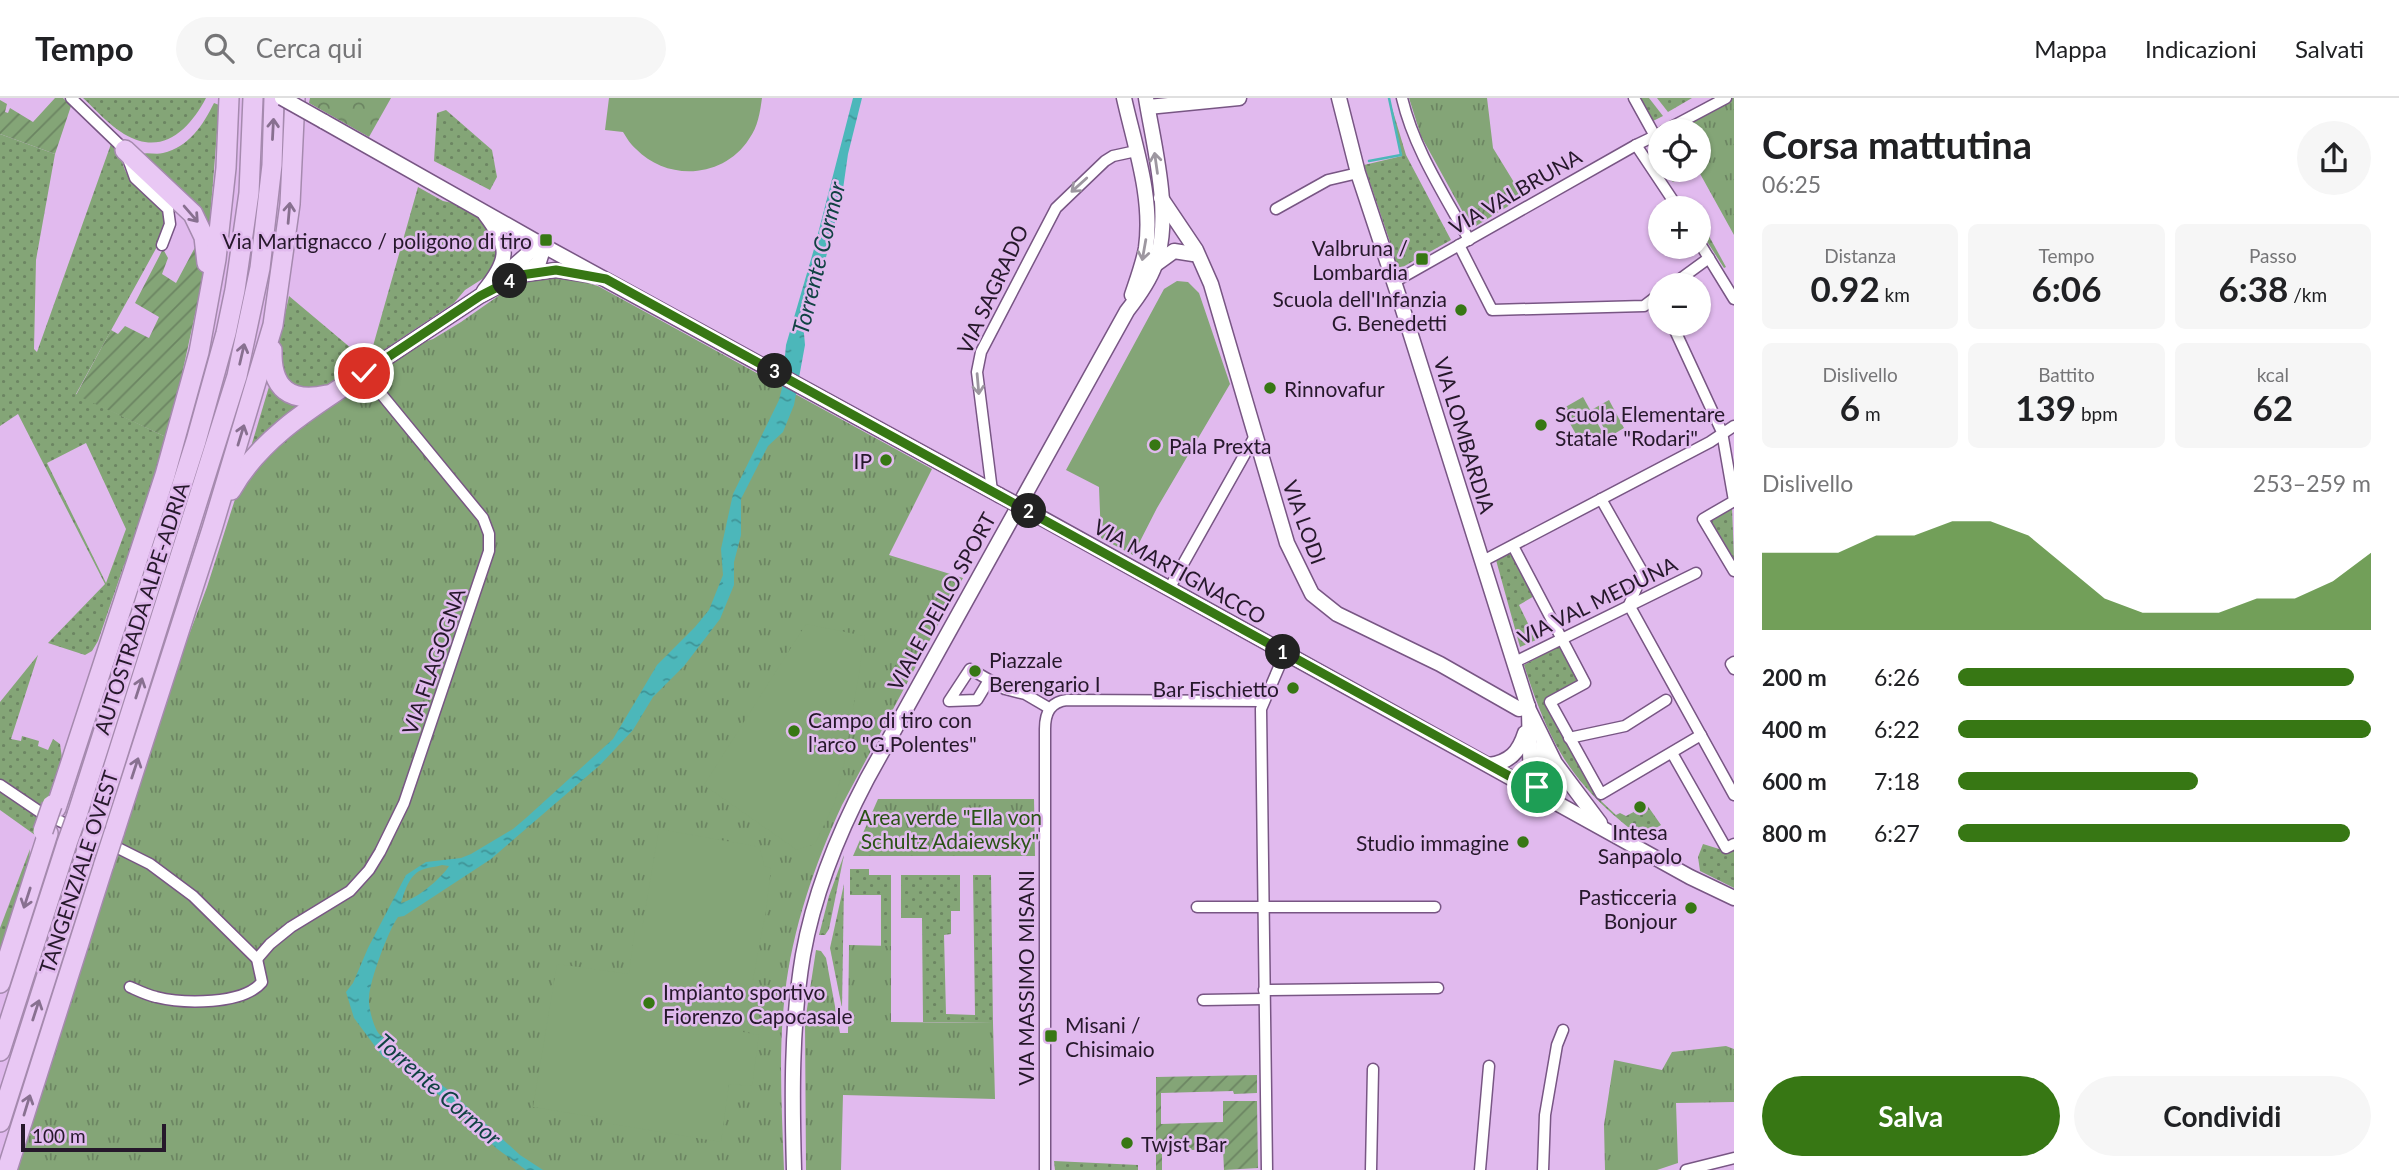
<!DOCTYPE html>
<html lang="it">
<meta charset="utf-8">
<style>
body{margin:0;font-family:Lato,sans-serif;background:#f6f6f6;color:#202124;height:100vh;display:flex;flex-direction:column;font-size:26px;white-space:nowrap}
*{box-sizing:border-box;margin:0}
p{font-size:23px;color:#757577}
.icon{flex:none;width:38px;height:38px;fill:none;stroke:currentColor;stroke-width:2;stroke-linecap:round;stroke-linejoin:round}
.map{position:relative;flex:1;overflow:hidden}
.panel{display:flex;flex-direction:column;background:#fff;width:665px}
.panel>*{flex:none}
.controls{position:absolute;left:1648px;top:21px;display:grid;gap:14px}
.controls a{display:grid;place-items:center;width:63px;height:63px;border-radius:50%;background:#fff;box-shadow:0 2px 5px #0004;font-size:35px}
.scale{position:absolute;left:21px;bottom:18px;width:145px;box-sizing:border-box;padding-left:7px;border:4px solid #26182b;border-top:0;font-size:19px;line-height:24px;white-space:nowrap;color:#26182b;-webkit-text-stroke:5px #e1baee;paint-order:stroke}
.pin{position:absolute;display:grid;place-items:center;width:60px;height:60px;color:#fff;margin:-30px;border:4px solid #fff;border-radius:50%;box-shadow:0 2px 7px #0007}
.km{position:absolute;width:35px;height:35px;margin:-18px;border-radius:50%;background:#222;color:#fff;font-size:19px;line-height:35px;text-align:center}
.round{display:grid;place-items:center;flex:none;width:74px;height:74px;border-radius:37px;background:#f6f6f6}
.headline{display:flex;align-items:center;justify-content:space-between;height:119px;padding:0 28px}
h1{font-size:38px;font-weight:700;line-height:52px}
.metrics{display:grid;grid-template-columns:repeat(3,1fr);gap:10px;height:119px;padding:7px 28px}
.metrics div{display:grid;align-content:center;border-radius:10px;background:#f6f6f6;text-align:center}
.metrics b{font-size:35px;font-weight:700}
.metrics small{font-size:19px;font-weight:400}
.metrics p{font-size:19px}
.chart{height:196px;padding:14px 28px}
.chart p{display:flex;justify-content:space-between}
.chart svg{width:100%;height:126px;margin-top:7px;fill:#377714;opacity:.7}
.primary-button{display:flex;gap:14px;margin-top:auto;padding:14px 28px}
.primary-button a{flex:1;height:80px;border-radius:42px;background:#377714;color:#fff;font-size:28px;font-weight:700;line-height:80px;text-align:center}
.primary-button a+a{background:#f6f6f6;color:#202124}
ul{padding:0 28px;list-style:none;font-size:23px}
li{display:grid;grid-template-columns:112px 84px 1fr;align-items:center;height:52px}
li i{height:18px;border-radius:9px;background:#377714}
header{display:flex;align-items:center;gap:42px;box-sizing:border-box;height:98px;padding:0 35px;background:#fff;border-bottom:2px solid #e0e0e0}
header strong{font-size:33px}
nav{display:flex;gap:38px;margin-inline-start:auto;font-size:24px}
.search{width:490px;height:63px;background:#f6f6f6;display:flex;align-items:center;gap:18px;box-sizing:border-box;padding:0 24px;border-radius:38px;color:#757577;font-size:26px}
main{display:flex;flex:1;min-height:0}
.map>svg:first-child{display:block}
</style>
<header>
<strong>Tempo</strong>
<div class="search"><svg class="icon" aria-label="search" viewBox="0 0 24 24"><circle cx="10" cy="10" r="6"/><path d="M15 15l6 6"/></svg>Cerca qui</div>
<nav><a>Mappa</a><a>Indicazioni</a><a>Salvati</a></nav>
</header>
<main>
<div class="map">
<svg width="1734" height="1072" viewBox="0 0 1734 1072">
<defs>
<pattern id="grass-dots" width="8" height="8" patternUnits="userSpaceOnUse" patternTransform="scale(1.75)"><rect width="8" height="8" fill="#84a577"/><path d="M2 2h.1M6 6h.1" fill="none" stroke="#6c8562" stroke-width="1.8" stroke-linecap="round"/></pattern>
<pattern id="forest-crowns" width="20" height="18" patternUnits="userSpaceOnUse" patternTransform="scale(1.75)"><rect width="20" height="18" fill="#84a577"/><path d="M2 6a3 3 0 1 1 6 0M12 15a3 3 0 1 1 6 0" fill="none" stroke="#6c8562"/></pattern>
<pattern id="park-tufts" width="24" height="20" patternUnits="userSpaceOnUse" patternTransform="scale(1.75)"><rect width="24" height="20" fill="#84a577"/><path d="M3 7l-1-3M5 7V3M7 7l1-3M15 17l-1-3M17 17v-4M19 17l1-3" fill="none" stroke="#6c8562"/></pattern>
<pattern id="garden-furrows" width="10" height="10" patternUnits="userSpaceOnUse" patternTransform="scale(1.75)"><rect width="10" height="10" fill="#84a577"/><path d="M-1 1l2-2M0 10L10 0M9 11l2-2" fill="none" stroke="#6c8562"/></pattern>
<pattern id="water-ripples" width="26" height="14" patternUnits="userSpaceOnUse" patternTransform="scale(1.75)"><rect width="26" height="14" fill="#4cb7ba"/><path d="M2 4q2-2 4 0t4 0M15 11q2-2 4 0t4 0" fill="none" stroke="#3f9497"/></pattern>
</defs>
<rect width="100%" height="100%" fill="#e1baee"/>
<g fill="url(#grass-dots)" fill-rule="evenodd">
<path d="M83,0H206C189,32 162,59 124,36C109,27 96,12 83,0Z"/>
<polygon points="1389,0 1406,57 1451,142 1401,170 1395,166 1390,144 1364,67 1402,58"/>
<polygon points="1639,0 1649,0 1663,18 1653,23"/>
<polygon points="1657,0 1692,0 1668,14"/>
<path d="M214,5L219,7L218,22L209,133L141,56C148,54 156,57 163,55C189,49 203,27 214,5Z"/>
<polygon points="446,12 492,52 497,79 490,92 434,63 437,15"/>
<path d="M0,36L55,56L36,162L34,251L37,254L111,46C124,59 121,68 130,81C139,95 157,103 167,118L164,136L76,296L168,340L134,455L124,467L98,543L92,553L85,557L48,545L105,486L18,316L0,328ZM86,345L126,431L106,485L47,365Z"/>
<polygon points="1662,72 1698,72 1673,84"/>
<polygon points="418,89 443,103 462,107 482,122 496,140 499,162 487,178 465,192 454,205 327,290 307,293 288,285 278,270 277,252 289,198 358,256 373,248"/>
<polygon points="1699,120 1726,169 1724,170 1699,131"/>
<polygon points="271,282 307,307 250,352"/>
<polygon points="1732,409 1734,461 1711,423"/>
<polygon points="1513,453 1536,497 1519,507 1536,542 1520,549 1496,462"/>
<path d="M1562,546L1581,584L1546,602L1603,698L1601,703L1616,717L1620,715L1626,718L1647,707L1661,727L1641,739C1572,687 1550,648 1524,567Z"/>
<polygon points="38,557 11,641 21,643 22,638 39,643 38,648 48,652 53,641 60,646 62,660 44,712 0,683 0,604"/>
<polygon points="0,692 41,719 35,737 0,712"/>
<polygon points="1703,746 1729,754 1734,752 1734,790 1700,773 1698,759"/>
<polygon points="30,751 28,776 0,864 0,830"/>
<polygon points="844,757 829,831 825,837 819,837 829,798"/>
<polygon points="850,771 869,771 869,777 891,777 891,848 881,848 881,797 850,797"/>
<polygon points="901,777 960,777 960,813 951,813 951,836 944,837 946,916 975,917 973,777 991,777 993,925 923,924 922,820 901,820"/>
<polygon points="844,786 842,910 830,850"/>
<polygon points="1054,1063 1138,1067 1138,1072 1055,1072"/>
</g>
<polygon fill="url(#forest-crowns)" points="310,0 391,0 369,39 309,5"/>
<g fill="url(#park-tufts)">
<polygon points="1409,0 1487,0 1493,50 1523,99 1476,128 1470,127 1421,38"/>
<polygon points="1726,0 1734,0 1734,137 1698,72 1699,33 1676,33 1674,29"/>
<path d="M541,178L566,179L598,188L932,371L889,457L963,480L842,707C815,765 792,832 785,896C778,954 782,1014 784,1072H18L90,834L178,566L207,489L237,395L273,347L412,248L433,241L461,224L524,180Z"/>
<polygon points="878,701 1034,701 1035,758 853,758"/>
<polygon points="849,847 891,848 891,924 993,925 995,1001 843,997 841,1072 806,1072 805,924 816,852 821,853 826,860 840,935 848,935"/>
<polygon points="1726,948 1734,951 1734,1004 1676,1005 1678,1065 1657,1072 1605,1072 1604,1027 1614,962 1662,972 1672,954"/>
</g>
<g fill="url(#garden-furrows)">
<polygon points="55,0 63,0 71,8 55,56 0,36 0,2 7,6 5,14 8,15 10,10 33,24"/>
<polygon points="200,140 204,163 203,180 168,340 76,297 111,232 118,236 125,228 149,240 159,219 135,205 163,151 168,160 162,176 176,185"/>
<polygon points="1257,977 1257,995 1234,996 1233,993 1161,995 1161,1026 1223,1024 1223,1003 1257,1003 1258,1070 1224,1072 1223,1051 1162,1053 1162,1072 1156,1072 1156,979"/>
</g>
<g fill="#84a577">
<path d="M609,0H762C760,14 758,29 749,41C724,80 668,84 636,51C630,46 627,40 623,34L605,32Z"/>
<polygon points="1177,183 1188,184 1199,195 1230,286 1157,410 1133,457 1101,440 1099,389 1066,372 1164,191"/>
<polygon points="1583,299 1604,337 1583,349 1562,311"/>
<polygon points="1609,302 1624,330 1609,339 1593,311"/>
<polygon points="806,526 865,538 845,661 835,704 815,746 797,752 704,687"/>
<polygon points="659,731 760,749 764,768 771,770 766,813 743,934 759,937 752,988 729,986 721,1044 606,1025 606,1021 533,1009 557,866 629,876 635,831 642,831"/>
</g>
<path fill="url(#water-ripples)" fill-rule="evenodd" d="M853,0H862L848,56L842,98L825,163L803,224L805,247L794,307L783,334L768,348L741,401V437L734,464V487L720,521L684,568L653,599L633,632L600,667L491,761L404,818L398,819C388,833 370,882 369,899C368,908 373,928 379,936L453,996L520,1057L543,1072H526L496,1050L453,1008L401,967L383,959L354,920L346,894L353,885L368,850L406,777L426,764L461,760L471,756L513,731L526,720L613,641L657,567L695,529L709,512L723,477L721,451L733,396L779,302L782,290L786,247L814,151ZM442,767L449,768C441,781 415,802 401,805C405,792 410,775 424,771C430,769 436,769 442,767Z"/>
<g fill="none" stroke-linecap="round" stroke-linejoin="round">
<polyline stroke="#4cb7ba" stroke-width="2.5" points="1369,63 1401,57 1389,0"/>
<g stroke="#785684" stroke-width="13">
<g id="street">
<polyline points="71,0 125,52 135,80 168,111 170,126 162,147"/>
<path d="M1402,0C1414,51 1444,96 1469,142"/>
<polyline points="1634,0 1655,38"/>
<polyline points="1664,33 1726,0"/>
<polyline points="1636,47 1678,110"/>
<polyline points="1276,111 1328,82 1358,75"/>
<polyline points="1699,144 1734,201"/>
<polyline points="1459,147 1492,212 1644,208 1661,195"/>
<polyline points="1394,184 1636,47 1661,35"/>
<polyline points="1672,187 1709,160"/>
<polyline points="1672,226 1722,334 1734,403 1703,421 1734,473"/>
<polyline points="992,393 977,274 981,254 1056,110 1105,63 1113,58 1136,53"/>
<polyline points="1601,401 1643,475 1629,507 1734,697"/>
<polyline points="1513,448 1585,585 1550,604 1601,696 1701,637"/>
<polyline points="1483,463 1710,344 1734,328"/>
<polyline points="1169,491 1255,338"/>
<polyline points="1515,564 1696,475"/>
<polyline points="1734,564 1731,566 1734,571"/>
<polyline points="989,582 977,602 949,603 970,571 1005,591 1025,596 1049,610"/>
<polyline points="1569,640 1625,628 1666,602"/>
<polyline points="1672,655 1726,750 1734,746"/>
<polyline points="0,687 40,714 77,731"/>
<path d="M108,745L150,766L193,798L257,861L262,884C243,907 184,906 156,899C147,897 139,893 130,889"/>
<polyline points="1197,809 1435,809"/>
<polyline points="257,861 270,846 291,829 350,793 369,772 380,754 404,705 489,453 489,436 483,420 364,275"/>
<polyline points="1264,892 1438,890"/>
<polyline points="1203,902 1264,901"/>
<path d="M1045,1072V631C1045,615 1050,604 1067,602L1263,603"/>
<polyline points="1267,1072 1261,611 1285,555"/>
<polyline points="1371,1072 1373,971"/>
<polyline points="1480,1072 1489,968"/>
<polyline points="1543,1072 1545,1017 1557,947 1563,932"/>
<polyline points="1686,1072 1734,1060"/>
</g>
</g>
<g stroke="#785684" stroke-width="17">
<g id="secondary">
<path d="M1124,0C1135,49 1153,100 1146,150C1143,166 1137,182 1132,197"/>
<polyline points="1339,0 1358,75 1399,199 1529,612 1555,665 1600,725"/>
<polyline points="1148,9 1239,0"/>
<polyline points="323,23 544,148 999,397"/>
<polyline points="1161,100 1196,152 1211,186 1287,445 1312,496 1337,516 1440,566 1519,611 1528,608"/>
<polyline points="1156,166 1174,153 1193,156"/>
<polyline points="526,176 556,172 589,177"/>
<polyline points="499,181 532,152 544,148"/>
<path d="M484,193C510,161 510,149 485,116"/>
<polyline points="364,275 480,198 532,170 539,164 544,148"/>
<polyline points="1038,418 1690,779 1734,800"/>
<polyline points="1529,614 1531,690"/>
<path d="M1489,667C1510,664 1519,654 1525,635"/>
<path d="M1534,691C1548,682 1544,662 1543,646"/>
<path d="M794,1072C792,1001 791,928 803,857C814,796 838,736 867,681L1127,213C1138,199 1149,184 1155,167C1173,119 1154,49 1146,0"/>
</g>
</g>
<g stroke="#a58aae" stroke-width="22">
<g id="highway">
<polyline points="125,52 193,116 204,139 207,165"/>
<path d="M272,252C271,291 290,305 327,297"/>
<path d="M231,392C261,339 314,308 364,275"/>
<polyline points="56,710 165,377 199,254 216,161 226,70 229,0"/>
<polyline points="77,717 196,343 226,235 235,192 249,95 253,0"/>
<polyline points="96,725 237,278 260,170 272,67 274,0"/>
<polyline points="114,735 212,431 273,227 290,106 295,0"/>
<polyline points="0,885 48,735"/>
<polyline points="0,953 67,745"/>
<polyline points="0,1024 87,752"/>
<polyline points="7,1072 104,766"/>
</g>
</g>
<use href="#street" stroke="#fff" stroke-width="10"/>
<use href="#secondary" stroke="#fff" stroke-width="14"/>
<use href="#highway" stroke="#e9c8f4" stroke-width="19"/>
<g stroke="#785684" stroke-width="17" stroke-linecap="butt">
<g id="secondary-bridge">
<polyline points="282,0 323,23"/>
<polyline points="999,397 1038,418"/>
</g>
</g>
<g stroke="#a58aae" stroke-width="22" stroke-linecap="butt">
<g id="highway-bridge">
<polyline points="43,733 52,707"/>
<polyline points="67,745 77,717"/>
<polyline points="87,752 96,725"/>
<polyline points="104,766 114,735"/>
</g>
</g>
<use href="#secondary-bridge" stroke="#fff" stroke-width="14"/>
<use href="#highway-bridge" stroke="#e9c8f4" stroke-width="19"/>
</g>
<defs><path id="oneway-shaft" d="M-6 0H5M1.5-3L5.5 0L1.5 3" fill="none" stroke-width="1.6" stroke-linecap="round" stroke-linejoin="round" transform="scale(1.75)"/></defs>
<g stroke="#887090">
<use href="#oneway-shaft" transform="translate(273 31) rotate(-87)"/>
<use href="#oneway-shaft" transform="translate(289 115) rotate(-85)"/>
<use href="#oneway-shaft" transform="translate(191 116) rotate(49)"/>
<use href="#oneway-shaft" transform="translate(242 256) rotate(-77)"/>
<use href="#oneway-shaft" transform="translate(241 337) rotate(-73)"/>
<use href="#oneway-shaft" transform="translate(139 590) rotate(-72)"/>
<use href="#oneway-shaft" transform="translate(135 670) rotate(-72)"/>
<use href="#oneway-shaft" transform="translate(27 800) rotate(108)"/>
<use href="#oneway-shaft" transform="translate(36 912) rotate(-72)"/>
<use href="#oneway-shaft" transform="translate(27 1007) rotate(-73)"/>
</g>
<g stroke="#9d97a0">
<use href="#oneway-shaft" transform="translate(1156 65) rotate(-98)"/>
<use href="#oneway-shaft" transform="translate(1079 87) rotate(138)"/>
<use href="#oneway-shaft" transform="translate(1144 152) rotate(100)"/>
<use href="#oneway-shaft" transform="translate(978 286) rotate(85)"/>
</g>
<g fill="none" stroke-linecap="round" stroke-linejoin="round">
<g stroke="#fff" stroke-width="14">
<polyline id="route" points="364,275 480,198 521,177 556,172 606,181 1531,690 1534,691 1537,689"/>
</g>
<use href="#route" stroke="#377714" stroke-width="9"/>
</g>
<g fill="#377714" stroke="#e1baee" stroke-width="2.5">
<rect x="539" y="135" width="14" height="14" rx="3.5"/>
<rect x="1415" y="154" width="14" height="14" rx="3.5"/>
<circle cx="1461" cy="212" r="7"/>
<circle cx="1270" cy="290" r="7"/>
<circle cx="1541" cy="327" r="7"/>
<circle cx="1155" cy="347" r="7"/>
<circle cx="886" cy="362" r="7"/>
<circle cx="975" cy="573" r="7"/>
<circle cx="1293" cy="590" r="7"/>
<circle cx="794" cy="633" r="7"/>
<circle cx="1640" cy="709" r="7"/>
<circle cx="1523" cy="744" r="7"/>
<circle cx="1691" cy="810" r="7"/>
<circle cx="649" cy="905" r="7"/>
<rect x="1044" y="931" width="14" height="14" rx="3.5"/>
<circle cx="1127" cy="1045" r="7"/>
</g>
<g text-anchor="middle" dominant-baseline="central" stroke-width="5" stroke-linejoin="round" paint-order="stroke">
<g font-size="21" fill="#26182b" stroke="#e1baee">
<text transform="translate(1515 93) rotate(-30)">VIA VALBRUNA</text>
<text transform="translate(992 191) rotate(-65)">VIA SAGRADO</text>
<text transform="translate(1465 337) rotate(73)">VIA LOMBARDIA</text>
<text transform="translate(1305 424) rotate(70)">VIA LODI</text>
<text transform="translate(1180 473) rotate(29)">VIA MARTIGNACCO</text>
<text transform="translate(1597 502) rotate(-26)">VIA VAL MEDUNA</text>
<text transform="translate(941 503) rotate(-61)">VIALE DELLO SPORT</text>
<text transform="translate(141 510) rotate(-72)">AUTOSTRADA ALPE-ADRIA</text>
<text transform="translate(433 563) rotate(-71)">VIA FLAGOGNA</text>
<text transform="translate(78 774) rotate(-72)">TANGENZIALE OVEST</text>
<text transform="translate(1025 880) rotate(-90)">VIA MASSIMO MISANI</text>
</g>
<g font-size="21" fill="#26182b" stroke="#e1baee" text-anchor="start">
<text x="532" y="142" text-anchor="end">Via Martignacco / poligono di tiro</text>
<text x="1408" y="149" text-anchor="end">Valbruna /<tspan x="1408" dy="24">Lombardia</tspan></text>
<text x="1447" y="200" text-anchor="end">Scuola dell'Infanzia<tspan x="1447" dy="24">G. Benedetti</tspan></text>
<text x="1284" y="290">Rinnovafur</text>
<text x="1555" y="315">Scuola Elementare<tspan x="1555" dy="24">Statale "Rodari"</tspan></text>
<text x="1169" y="347">Pala Prexta</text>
<text x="872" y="362" text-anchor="end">IP</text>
<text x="989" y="561">Piazzale<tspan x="989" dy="24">Berengario I</tspan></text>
<text x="1279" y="590" text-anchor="end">Bar Fischietto</text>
<text x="808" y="621">Campo di tiro con<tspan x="808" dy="24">l'arco "G.Polentes"</tspan></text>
<text x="1640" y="733" text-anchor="middle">Intesa<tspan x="1640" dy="24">Sanpaolo</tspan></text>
<text x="1509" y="744" text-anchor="end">Studio immagine</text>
<text x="1677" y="798" text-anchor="end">Pasticceria<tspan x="1677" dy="24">Bonjour</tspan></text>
<text x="663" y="893">Impianto sportivo<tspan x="663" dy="24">Fiorenzo Capocasale</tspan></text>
<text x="1065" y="926">Misani /<tspan x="1065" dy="24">Chisimaio</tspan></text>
<text x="1141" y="1045">Twjst Bar</text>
</g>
<g font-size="21" fill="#2a5316" stroke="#e1baee">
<text x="950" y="718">Area verde "Ella von<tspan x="950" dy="24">Schultz Adaiewsky"</tspan></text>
</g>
<g font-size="23" font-style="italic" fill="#114243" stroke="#e1baee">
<text transform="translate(818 160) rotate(-76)">Torrente Cormor</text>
<text transform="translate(439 991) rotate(41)">Torrente Cormor</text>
</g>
</g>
</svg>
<div class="controls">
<a><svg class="icon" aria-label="locate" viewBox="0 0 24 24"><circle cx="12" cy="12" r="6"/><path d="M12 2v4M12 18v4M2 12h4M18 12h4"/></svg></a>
<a>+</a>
<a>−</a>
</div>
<div class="scale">100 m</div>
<div class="pin" style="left:1537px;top:689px;background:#1e9e55"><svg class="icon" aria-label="arrive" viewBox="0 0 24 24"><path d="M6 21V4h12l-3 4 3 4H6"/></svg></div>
<div class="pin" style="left:364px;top:275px;background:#d93025"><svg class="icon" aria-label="check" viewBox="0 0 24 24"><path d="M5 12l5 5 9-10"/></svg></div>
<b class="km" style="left:1283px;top:554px">1</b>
<b class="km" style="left:1029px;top:413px">2</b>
<b class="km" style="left:775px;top:273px">3</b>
<b class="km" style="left:510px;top:183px">4</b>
</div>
<section class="panel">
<div class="headline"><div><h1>Corsa mattutina</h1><p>06:25</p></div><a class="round"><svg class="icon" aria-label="share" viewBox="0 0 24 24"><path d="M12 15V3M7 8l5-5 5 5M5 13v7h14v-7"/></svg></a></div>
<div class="metrics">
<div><p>Distanza</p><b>0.92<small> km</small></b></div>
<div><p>Tempo</p><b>6:06</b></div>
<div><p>Passo</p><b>6:38<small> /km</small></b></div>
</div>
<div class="metrics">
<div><p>Dislivello</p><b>6<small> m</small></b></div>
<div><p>Battito</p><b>139<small> bpm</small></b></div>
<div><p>kcal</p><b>62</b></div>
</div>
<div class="chart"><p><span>Dislivello</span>253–259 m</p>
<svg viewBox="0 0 160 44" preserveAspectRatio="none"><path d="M0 44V17L10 17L20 17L30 11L40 11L50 6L60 6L70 11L80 22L90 33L100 38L110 38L120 38L130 33L140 33L150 27L160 17V44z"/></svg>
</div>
<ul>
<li><b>200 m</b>6:26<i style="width:96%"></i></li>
<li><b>400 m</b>6:22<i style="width:100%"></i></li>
<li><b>600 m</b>7:18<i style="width:58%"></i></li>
<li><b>800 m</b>6:27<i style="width:95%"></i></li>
</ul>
<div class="primary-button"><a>Salva</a><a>Condividi</a></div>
</section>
</main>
